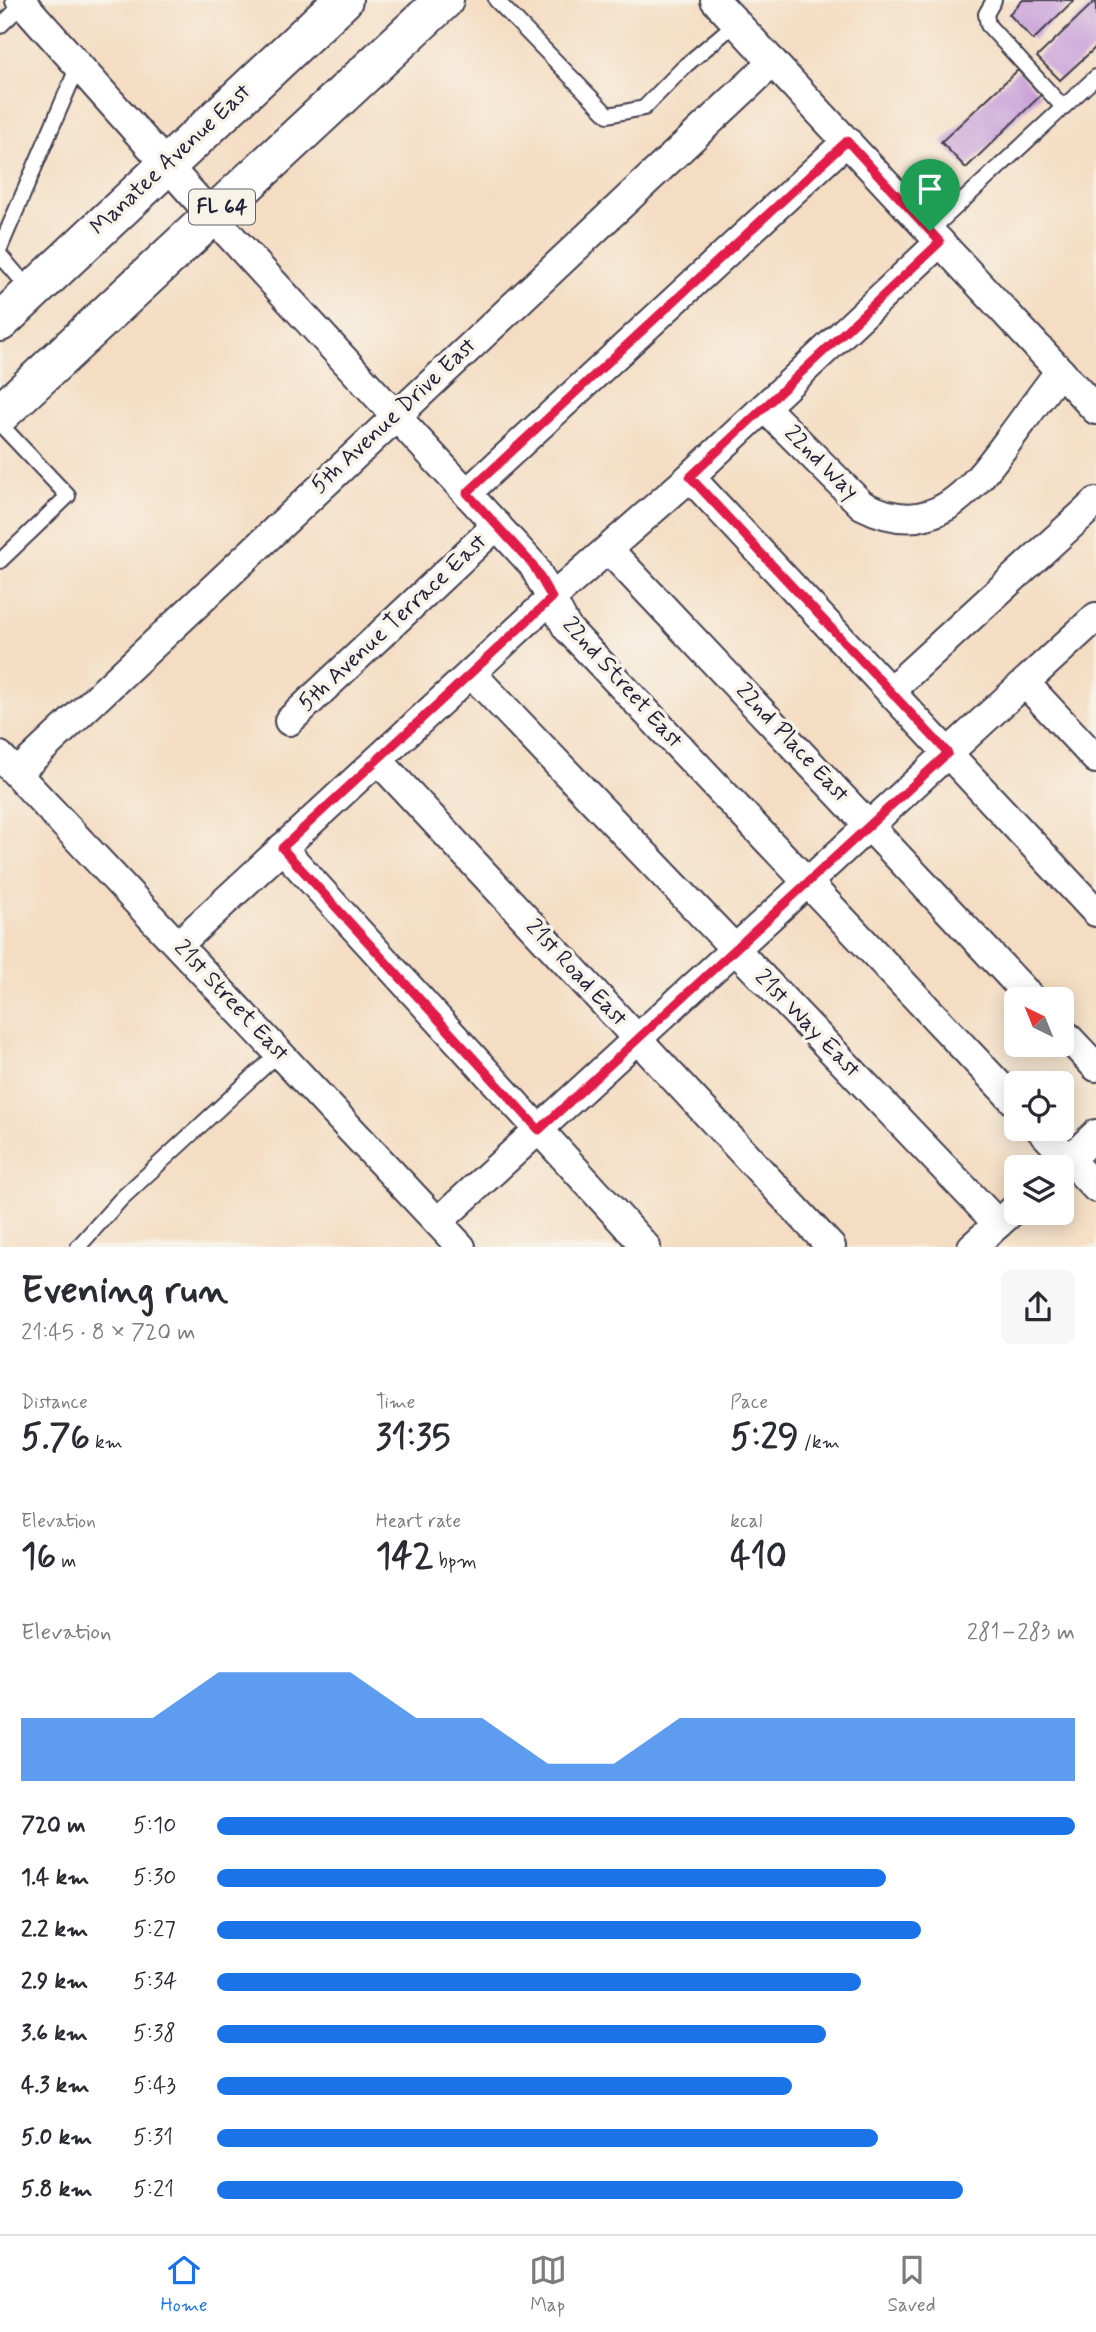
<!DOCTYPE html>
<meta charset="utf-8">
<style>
body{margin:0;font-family:Mynerve,sans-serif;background:#f7f7f7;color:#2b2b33;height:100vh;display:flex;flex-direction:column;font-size:26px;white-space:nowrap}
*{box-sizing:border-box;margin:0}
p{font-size:23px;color:#7c7c81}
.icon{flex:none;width:38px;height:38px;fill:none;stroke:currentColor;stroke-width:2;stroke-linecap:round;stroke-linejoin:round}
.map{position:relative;height:1247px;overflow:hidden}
.side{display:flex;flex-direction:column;background:#fff;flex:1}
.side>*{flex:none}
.needle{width:46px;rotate:317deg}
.tools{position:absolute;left:1004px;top:987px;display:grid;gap:14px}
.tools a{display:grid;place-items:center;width:70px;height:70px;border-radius:10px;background:#fff;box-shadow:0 4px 18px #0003;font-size:35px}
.pin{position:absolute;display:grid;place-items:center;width:60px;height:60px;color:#fff;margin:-72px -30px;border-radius:50% 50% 50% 0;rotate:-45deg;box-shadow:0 0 7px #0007}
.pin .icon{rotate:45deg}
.round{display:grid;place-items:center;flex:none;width:74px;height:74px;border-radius:10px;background:#f7f7f7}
.headline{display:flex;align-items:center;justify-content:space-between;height:119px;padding:0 21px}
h1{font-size:38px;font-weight:700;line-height:52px}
.stats{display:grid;grid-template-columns:repeat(3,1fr);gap:10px;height:119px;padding:7px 21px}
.stats div{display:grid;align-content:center}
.stats b{font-size:35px;font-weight:700}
.stats small{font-size:19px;font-weight:400}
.stats p{font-size:19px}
.chart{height:196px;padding:14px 21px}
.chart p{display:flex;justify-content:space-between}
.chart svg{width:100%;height:126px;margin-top:7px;fill:#1a73e8;opacity:.7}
ul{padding:0 21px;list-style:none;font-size:23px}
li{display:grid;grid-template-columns:112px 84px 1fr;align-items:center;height:52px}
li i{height:18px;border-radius:9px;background:#1a73e8}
.tab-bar{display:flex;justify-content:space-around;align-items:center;height:98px;border-top:2px solid #e1e1e2;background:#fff;font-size:19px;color:#7c7c81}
.tab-bar a{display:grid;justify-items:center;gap:4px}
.tab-bar .current{color:#1a73e8}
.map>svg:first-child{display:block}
</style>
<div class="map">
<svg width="1096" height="1247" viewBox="0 0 1096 1247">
<rect width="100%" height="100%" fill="#f7f3e8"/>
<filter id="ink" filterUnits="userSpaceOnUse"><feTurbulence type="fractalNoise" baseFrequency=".0143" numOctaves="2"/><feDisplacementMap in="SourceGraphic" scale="14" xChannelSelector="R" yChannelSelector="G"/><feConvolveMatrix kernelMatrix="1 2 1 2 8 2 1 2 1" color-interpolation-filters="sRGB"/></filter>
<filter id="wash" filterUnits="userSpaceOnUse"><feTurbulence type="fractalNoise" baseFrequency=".00686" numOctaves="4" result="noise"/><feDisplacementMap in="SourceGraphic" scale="28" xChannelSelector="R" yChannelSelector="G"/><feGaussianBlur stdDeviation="1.57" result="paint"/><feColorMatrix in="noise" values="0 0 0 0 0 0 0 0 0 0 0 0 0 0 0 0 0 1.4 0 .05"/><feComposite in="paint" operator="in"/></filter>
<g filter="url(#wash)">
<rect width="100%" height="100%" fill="#f4ddc2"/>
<g id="blocks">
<g fill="#c498d8">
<polygon points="1023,0 1074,0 1033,40 1009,14"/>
<polygon points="1096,0 1096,47 1060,80 1037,57"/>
<polygon points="1018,70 1041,95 966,168 941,142"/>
</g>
</g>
</g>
<g filter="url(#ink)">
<use href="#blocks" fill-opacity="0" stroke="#423e4f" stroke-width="2"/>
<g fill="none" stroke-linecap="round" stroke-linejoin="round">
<g stroke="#423e4f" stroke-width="18">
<g id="service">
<polyline points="496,0 608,115 644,108 686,65 736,23"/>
<polyline points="994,0 986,14 988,25 1063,107"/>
<polyline points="0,26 23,4"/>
<polyline points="930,231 1096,77"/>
<polyline points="0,248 78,66"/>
<polyline points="0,255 31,291"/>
<polyline points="0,424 68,496 0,561"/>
<polyline points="78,1247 121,1199 279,1053"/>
</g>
</g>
<g stroke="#423e4f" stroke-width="32">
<g id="minor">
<polyline points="20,0 212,216 533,565 567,628 1017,1104"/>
<polyline points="715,0 1096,410"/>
<path d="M765,408L862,505C932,541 969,494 1008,441C1025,418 1042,394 1060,371"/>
<polyline points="690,477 1096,912"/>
<polyline points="467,493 847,141"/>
<polyline points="609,550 1032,999"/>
<polyline points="471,673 998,1224"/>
<polyline points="1025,683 1096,759"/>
<polyline points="891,690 1096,502"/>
<polyline points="289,721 497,525"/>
<polyline points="0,756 461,1247"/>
<polyline points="378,760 831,1247"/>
<polyline points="17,773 773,62"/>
<polyline points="282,848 646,1247"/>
<polyline points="178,945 552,598 690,477 940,242"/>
<polyline points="1062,1031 1096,1067"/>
<polyline points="1040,1129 1096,1188"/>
<polyline points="1061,1167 1096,1134"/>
<polyline points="438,1222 1096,617"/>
<polyline points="972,1247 1017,1207"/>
</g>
</g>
<g stroke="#423e4f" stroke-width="42">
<g id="primary">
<polyline points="0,322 343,0"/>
<polyline points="0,414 444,0"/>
</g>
</g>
<use href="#service" stroke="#fff" stroke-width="14"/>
<use href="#minor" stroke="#fff" stroke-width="28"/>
<use href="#primary" stroke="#fff" stroke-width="38"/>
</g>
</g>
<g fill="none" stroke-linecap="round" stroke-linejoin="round" filter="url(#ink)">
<g stroke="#fff" stroke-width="14">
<polygon id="route" points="847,141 940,242 690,477 948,753 539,1130 282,848 552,598 533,565 467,493"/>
</g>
<use href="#route" stroke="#e11d48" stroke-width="9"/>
</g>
<g text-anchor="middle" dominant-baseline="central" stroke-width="7" stroke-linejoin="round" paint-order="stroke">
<rect fill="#f7f3e8" stroke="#62616f" stroke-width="2" x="189" y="189.5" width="66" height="35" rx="5"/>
<g font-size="21" font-weight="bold" fill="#22223b">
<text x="222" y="207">FL 64</text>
</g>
<g font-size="23" fill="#22223b" stroke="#f7f3e8">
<text transform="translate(171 160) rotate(-43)">Manatee Avenue East</text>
<text transform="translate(394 416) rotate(-43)">5th Avenue Drive East</text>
<text transform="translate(821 463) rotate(45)">22nd Way</text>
<text transform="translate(393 623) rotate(-43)">5th Avenue Terrace East</text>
<text transform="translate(622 683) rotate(48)">22nd Street East</text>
<text transform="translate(792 743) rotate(47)">22nd Place East</text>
<text transform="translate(576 973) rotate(47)">21st Road East</text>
<text transform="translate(231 1001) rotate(47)">21st Street East</text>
<text transform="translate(807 1024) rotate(46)">21st Way East</text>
</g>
</g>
</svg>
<div class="tools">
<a><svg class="needle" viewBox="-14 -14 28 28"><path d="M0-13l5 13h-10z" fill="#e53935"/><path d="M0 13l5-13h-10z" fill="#7c7c81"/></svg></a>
<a><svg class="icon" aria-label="locate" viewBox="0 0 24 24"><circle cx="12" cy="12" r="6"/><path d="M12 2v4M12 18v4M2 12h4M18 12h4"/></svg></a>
<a><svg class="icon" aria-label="layers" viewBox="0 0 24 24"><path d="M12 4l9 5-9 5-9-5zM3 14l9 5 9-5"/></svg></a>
</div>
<div class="pin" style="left:930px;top:231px;background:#1e9e55"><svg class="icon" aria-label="arrive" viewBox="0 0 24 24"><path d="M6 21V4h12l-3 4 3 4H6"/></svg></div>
</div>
<section class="side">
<div class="headline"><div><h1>Evening run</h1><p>21:45 · 8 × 720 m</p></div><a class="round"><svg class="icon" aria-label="share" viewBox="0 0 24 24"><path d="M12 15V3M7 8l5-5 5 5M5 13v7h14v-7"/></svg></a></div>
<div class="stats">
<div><p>Distance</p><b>5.76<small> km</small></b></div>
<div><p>Time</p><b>31:35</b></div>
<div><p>Pace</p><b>5:29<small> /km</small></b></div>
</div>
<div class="stats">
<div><p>Elevation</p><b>16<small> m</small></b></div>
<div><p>Heart rate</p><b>142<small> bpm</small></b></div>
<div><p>kcal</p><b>410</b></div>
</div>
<div class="chart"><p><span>Elevation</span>281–283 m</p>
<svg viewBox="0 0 160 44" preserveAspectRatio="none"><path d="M0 44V22L10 22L20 22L30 6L40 6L50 6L60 22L70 22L80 38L90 38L100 22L110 22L120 22L130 22L140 22L150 22L160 22V44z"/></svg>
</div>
<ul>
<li><b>720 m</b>5:10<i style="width:100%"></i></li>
<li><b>1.4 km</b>5:30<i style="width:78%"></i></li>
<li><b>2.2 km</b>5:27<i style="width:82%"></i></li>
<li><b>2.9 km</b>5:34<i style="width:75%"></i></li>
<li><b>3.6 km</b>5:38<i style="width:71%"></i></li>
<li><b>4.3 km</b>5:43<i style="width:67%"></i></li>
<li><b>5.0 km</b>5:31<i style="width:77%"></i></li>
<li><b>5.8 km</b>5:21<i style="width:87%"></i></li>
</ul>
</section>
<nav class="tab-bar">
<a class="current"><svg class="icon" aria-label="home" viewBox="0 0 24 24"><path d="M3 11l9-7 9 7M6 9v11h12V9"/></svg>Home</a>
<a><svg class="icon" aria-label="map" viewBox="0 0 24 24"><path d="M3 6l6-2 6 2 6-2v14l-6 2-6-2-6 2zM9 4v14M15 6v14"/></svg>Map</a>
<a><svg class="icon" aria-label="saved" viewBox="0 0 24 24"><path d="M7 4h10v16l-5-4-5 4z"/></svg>Saved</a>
</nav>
